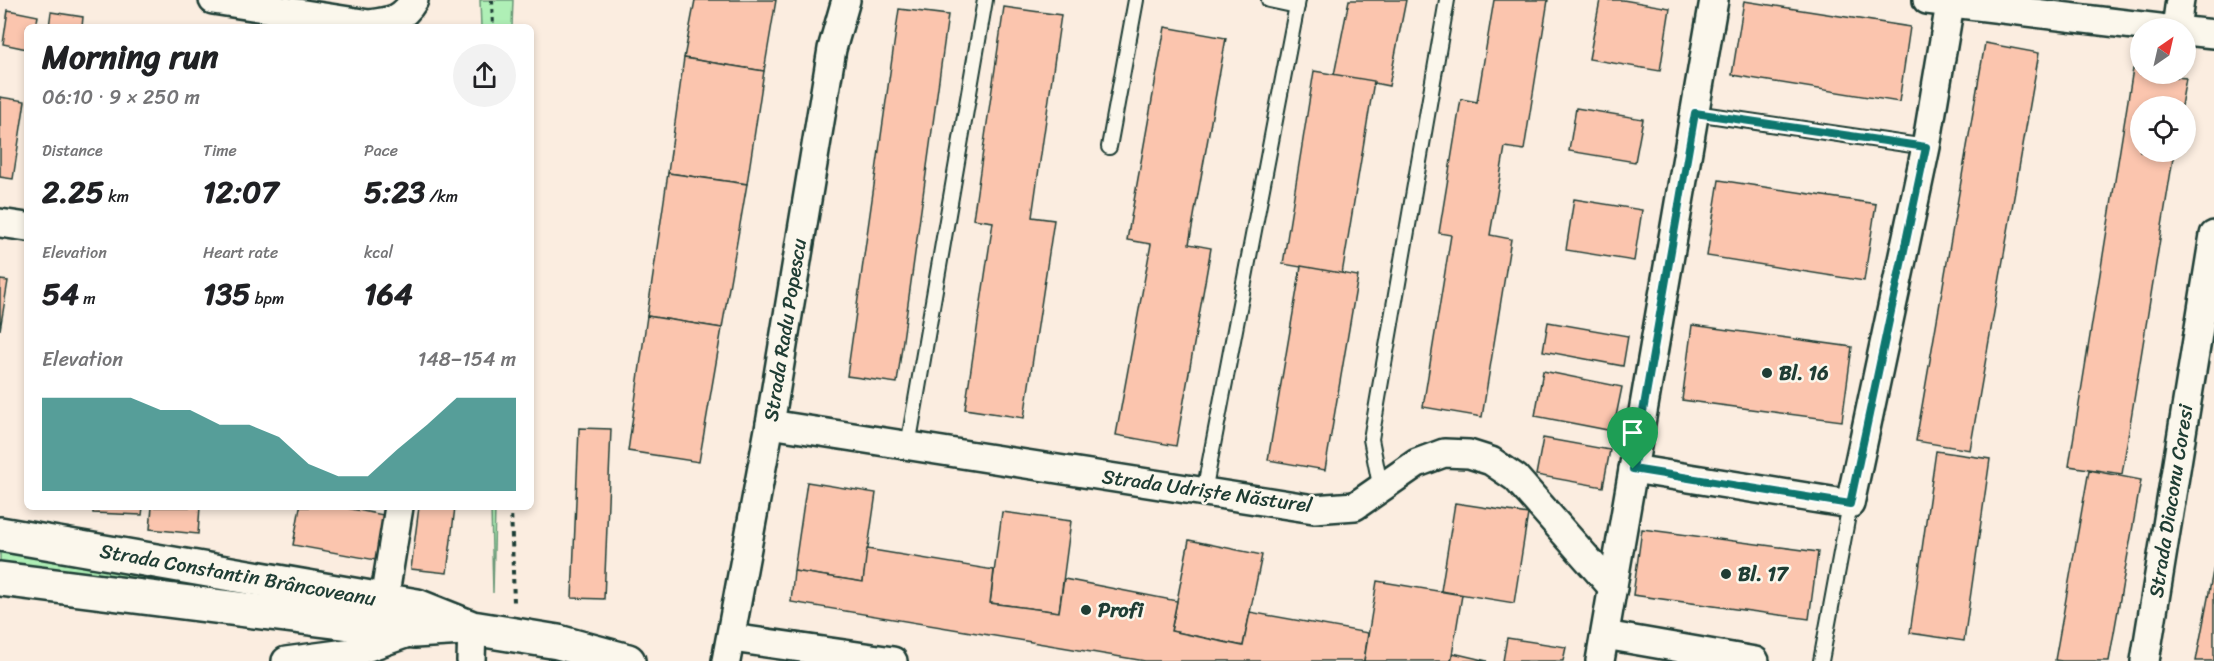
<!DOCTYPE html>
<meta charset="utf-8">
<style>
body{margin:0;font-family:Sriracha,sans-serif;background:#f2f2f2;color:#202124;height:100vh;display:flex;flex-direction:column;font-size:22px;white-space:nowrap}
*{box-sizing:border-box;margin:0}
p{font-size:20px;color:#757577}
.icon{flex:none;width:33px;height:33px;fill:none;stroke:currentColor;stroke-width:2;stroke-linecap:round;stroke-linejoin:round}
.map{position:relative;flex:1;overflow:hidden}
.details{position:absolute;left:24px;top:24px;width:510px;height:486px;display:flex;flex-direction:column;background:#fff;border-radius:9px;box-shadow:0 3px 9px #0003}
.details>*{flex:none}
.needle{width:39px;rotate:34deg}
.controls{position:absolute;left:2130px;top:18px;display:grid;gap:12px}
.controls a{display:grid;place-items:center;width:66px;height:66px;border-radius:50%;background:#fff;box-shadow:0 3px 9px #0003;font-size:30px}
.pin{position:absolute;display:grid;place-items:center;width:51px;height:51px;color:#fff;margin:-62px -26px;border-radius:50% 50% 50% 0;rotate:-45deg;box-shadow:0 0 6px #0007}
.pin .icon{rotate:45deg}
.round{display:grid;place-items:center;flex:none;width:63px;height:63px;border-radius:32px;background:#f2f2f2}
.overview{display:flex;align-items:center;justify-content:space-between;height:102px;padding:0 18px}
h1{font-size:33px;font-weight:800;line-height:45px}
.figures{display:grid;grid-template-columns:repeat(3,1fr);gap:9px;height:102px;padding:6px 18px}
.figures div{display:grid;align-content:center}
.figures b{font-size:30px;font-weight:800}
.figures small{font-size:16px;font-weight:400}
.figures p{font-size:16px}
.chart{height:168px;padding:12px 18px}
.chart p{display:flex;justify-content:space-between}
.chart svg{width:100%;height:108px;margin-top:6px;fill:#0f766e;opacity:.7}
.map>svg:first-child{display:block}
</style>
<div class="map">
<svg width="2214" height="661" viewBox="0 0 2214 661">
<rect width="100%" height="100%" fill="#fbede0"/>
<filter id="ink" filterUnits="userSpaceOnUse"><feTurbulence type="fractalNoise" baseFrequency=".0167" numOctaves="2"/><feDisplacementMap in="SourceGraphic" scale="12" xChannelSelector="R" yChannelSelector="G"/><feConvolveMatrix kernelMatrix="1 2 1 2 8 2 1 2 1" color-interpolation-filters="sRGB"/></filter>
<g filter="url(#ink)">
<g fill="#afefb6" stroke="#679675" stroke-width="1.5">
<polygon points="480,0 513,0 512,27 481,27"/>
<polygon points="491,507 495,507 493,593"/>
<polygon points="0,547 411,616 0,563"/>
</g>
<g fill="#fbc5ae" stroke="#1f3d34" stroke-width="1.5">
<polygon points="695,0 776,0 764,71 684,58"/>
<polygon points="1349,0 1406,0 1389,86 1334,75"/>
<polygon points="1494,0 1548,0 1524,150 1505,147 1490,235 1511,239 1482,417 1423,407 1451,235 1439,233 1461,99 1477,102"/>
<polygon points="1600,0 1623,0 1670,8 1660,71 1589,59"/>
<polygon points="1744,1 1910,27 1899,102 1732,75"/>
<polygon points="1004,7 1061,15 1032,217 1054,220 1024,418 965,409 993,222 973,219"/>
<polygon points="899,9 948,15 897,383 847,376"/>
<polygon points="8,10 38,16 36,27 27,27 27,49 3,44"/>
<polygon points="51,12 83,17 82,27 49,27"/>
<polygon points="1165,27 1226,38 1189,244 1211,248 1176,446 1116,435 1151,244 1127,240"/>
<polygon points="1985,43 2039,53 1970,450 1916,441"/>
<polygon points="684,58 764,71 747,184 668,173"/>
<polygon points="2133,69 2140,71 2140,74 2186,78 2181,106 2140,106 2140,152 2174,152 2122,474 2069,466"/>
<polygon points="1314,71 1374,81 1342,274 1283,264"/>
<polygon points="0,97 25,101 13,179 0,177"/>
<polygon points="1576,108 1643,119 1635,162 1569,151"/>
<polygon points="668,173 747,184 722,328 647,316"/>
<polygon points="1719,180 1876,204 1864,281 1707,256"/>
<polygon points="1574,199 1642,210 1634,261 1566,250"/>
<polygon points="1301,266 1358,276 1325,470 1268,460"/>
<polygon points="0,280 8,281 0,330"/>
<polygon points="647,316 722,328 699,462 628,451"/>
<polygon points="1548,322 1628,336 1623,366 1543,351"/>
<polygon points="1692,325 1852,347 1842,421 1682,400"/>
<polygon points="1543,371 1622,387 1613,431 1535,416"/>
<polygon points="579,428 611,429 604,599 572,598"/>
<polygon points="1543,438 1610,450 1603,487 1536,475"/>
<polygon points="1936,451 1990,459 1964,641 1910,633"/>
<polygon points="2089,470 2141,480 2109,661 2062,661 2055,660"/>
<polygon points="807,482 876,493 863,582 794,571"/>
<polygon points="1455,503 1528,514 1514,603 1441,591"/>
<polygon points="93,507 143,507 142,515 93,513"/>
<polygon points="152,507 200,507 198,534 150,529"/>
<polygon points="300,507 341,507 389,516 381,561 293,545"/>
<polygon points="419,507 455,507 447,573 411,569"/>
<polygon points="1002,512 1071,521 1059,612 990,603"/>
<polygon points="1642,529 1818,552 1809,619 1633,595"/>
<polygon points="1189,540 1262,555 1243,646 1171,631"/>
<polygon points="867,549 994,570 990,603 1059,612 1064,579 1177,601 1171,631 1243,646 1250,612 1368,633 1364,661 1145,661 791,602 794,571 863,582"/>
<polygon points="2214,566 2214,661 2196,661"/>
<polygon points="1377,581 1462,595 1451,661 1364,661"/>
<polygon points="1507,638 1566,647 1563,661 1503,661"/>
<polygon points="1453,653 1487,661 1451,661"/>
</g>
<g fill="none" stroke-linecap="round" stroke-linejoin="round">
<g stroke="#1f3d34" stroke-width="18">
<g id="service">
<polyline points="1269,0 1297,6"/>
<polyline points="1695,113 1926,147"/>
<polyline points="1109,147 1136,0"/>
<polyline points="908,446 985,0"/>
<polyline points="1381,490 1371,439 1447,0"/>
<polyline points="1204,492 1298,0"/>
<polyline points="1821,661 1850,504"/>
</g>
</g>
<g stroke="#1f3d34" stroke-width="32">
<g id="minor">
<path d="M213,0L369,24C392,21 402,20 414,0"/>
<polyline points="1927,0 2159,28"/>
<polyline points="2176,28 2180,0"/>
<polyline points="2186,31 2214,34"/>
<polyline points="0,223 27,227"/>
<polyline points="770,424 1314,509 1355,506 1417,463 1444,453 1469,454 1491,461 1516,478 1613,588"/>
<polyline points="1633,469 1850,504 1926,147 1950,4"/>
<polyline points="384,600 399,507"/>
<polyline points="1605,635 1755,661"/>
<polyline points="732,638 893,661"/>
<polyline points="286,661 354,652 414,631"/>
<polyline points="471,661 472,628"/>
<polyline points="726,661 770,424 832,49 846,0"/>
<polyline points="1600,661 1714,0"/>
<polyline points="2145,661 2214,235"/>
</g>
</g>
<g stroke="#1f3d34" stroke-width="38">
<g id="secondary">
<polyline points="0,534 417,606 472,628 558,642 628,661"/>
<polyline points="0,579 414,631 464,628"/>
</g>
</g>
<g stroke="#1f3d34" stroke-width="4" stroke-dasharray="4.5 4.5" stroke-linecap="butt">
<polyline points="492,0 493,27"/>
<polyline points="511,507 514,603"/>
</g>
<use href="#service" stroke="#fbf7ec" stroke-width="14"/>
<use href="#minor" stroke="#fbf7ec" stroke-width="27"/>
<use href="#secondary" stroke="#fbf7ec" stroke-width="33"/>
</g>
</g>
<g fill="none" stroke-linecap="round" stroke-linejoin="round" filter="url(#ink)">
<g stroke="#fff" stroke-width="12">
<polygon id="route" points="1695,113 1926,147 1850,504 1633,469"/>
</g>
<use href="#route" stroke="#0f766e" stroke-width="8"/>
</g>
<g fill="#1f3d34" stroke="#fbf7ec" stroke-width="2">
<circle cx="1767" cy="373" r="6"/>
<circle cx="1726" cy="574" r="6"/>
<circle cx="1086" cy="610" r="6"/>
</g>
<g text-anchor="middle" dominant-baseline="central" stroke-width="5" stroke-linejoin="round" paint-order="stroke">
<g font-size="20" fill="#1f3d34" stroke="#fbf7ec">
<text transform="translate(785 330) rotate(-81)">Strada Radu Popescu</text>
<text transform="translate(1207 491) rotate(8)">Strada Udriște Năsturel</text>
<text transform="translate(2171 501) rotate(-81)">Strada Diaconu Coresi</text>
<text transform="translate(238 575) rotate(10)">Strada Constantin Brâncoveanu</text>
</g>
<g font-size="20" font-weight="bold" fill="#1f3d34" stroke="#fbf7ec" text-anchor="start">
<text x="1779" y="373">Bl. 16</text>
<text x="1738" y="574">Bl. 17</text>
<text x="1098" y="610">Profi</text>
</g>
</g>
</svg>
<div class="controls">
<a><svg class="needle" viewBox="-14 -14 28 28"><path d="M0-13l5 13h-10z" fill="#e53935"/><path d="M0 13l5-13h-10z" fill="#757577"/></svg></a>
<a><svg class="icon" aria-label="locate" viewBox="0 0 24 24"><circle cx="12" cy="12" r="6"/><path d="M12 2v4M12 18v4M2 12h4M18 12h4"/></svg></a>
</div>
<div class="pin" style="left:1633px;top:469px;background:#1e9e55"><svg class="icon" aria-label="arrive" viewBox="0 0 24 24"><path d="M6 21V4h12l-3 4 3 4H6"/></svg></div>
<section class="details">
<div class="overview"><div><h1>Morning run</h1><p>06:10 · 9 × 250 m</p></div><a class="round"><svg class="icon" aria-label="share" viewBox="0 0 24 24"><path d="M12 15V3M7 8l5-5 5 5M5 13v7h14v-7"/></svg></a></div>
<div class="figures">
<div><p>Distance</p><b>2.25<small> km</small></b></div>
<div><p>Time</p><b>12:07</b></div>
<div><p>Pace</p><b>5:23<small> /km</small></b></div>
</div>
<div class="figures">
<div><p>Elevation</p><b>54<small> m</small></b></div>
<div><p>Heart rate</p><b>135<small> bpm</small></b></div>
<div><p>kcal</p><b>164</b></div>
</div>
<div class="chart"><p><span>Elevation</span>148–154 m</p>
<svg viewBox="0 0 160 44" preserveAspectRatio="none"><path d="M0 44V6L10 6L20 6L30 6L40 11L50 11L60 17L70 17L80 22L90 33L100 38L110 38L120 27L130 17L140 6L150 6L160 6V44z"/></svg>
</div>
</section>
</div>
